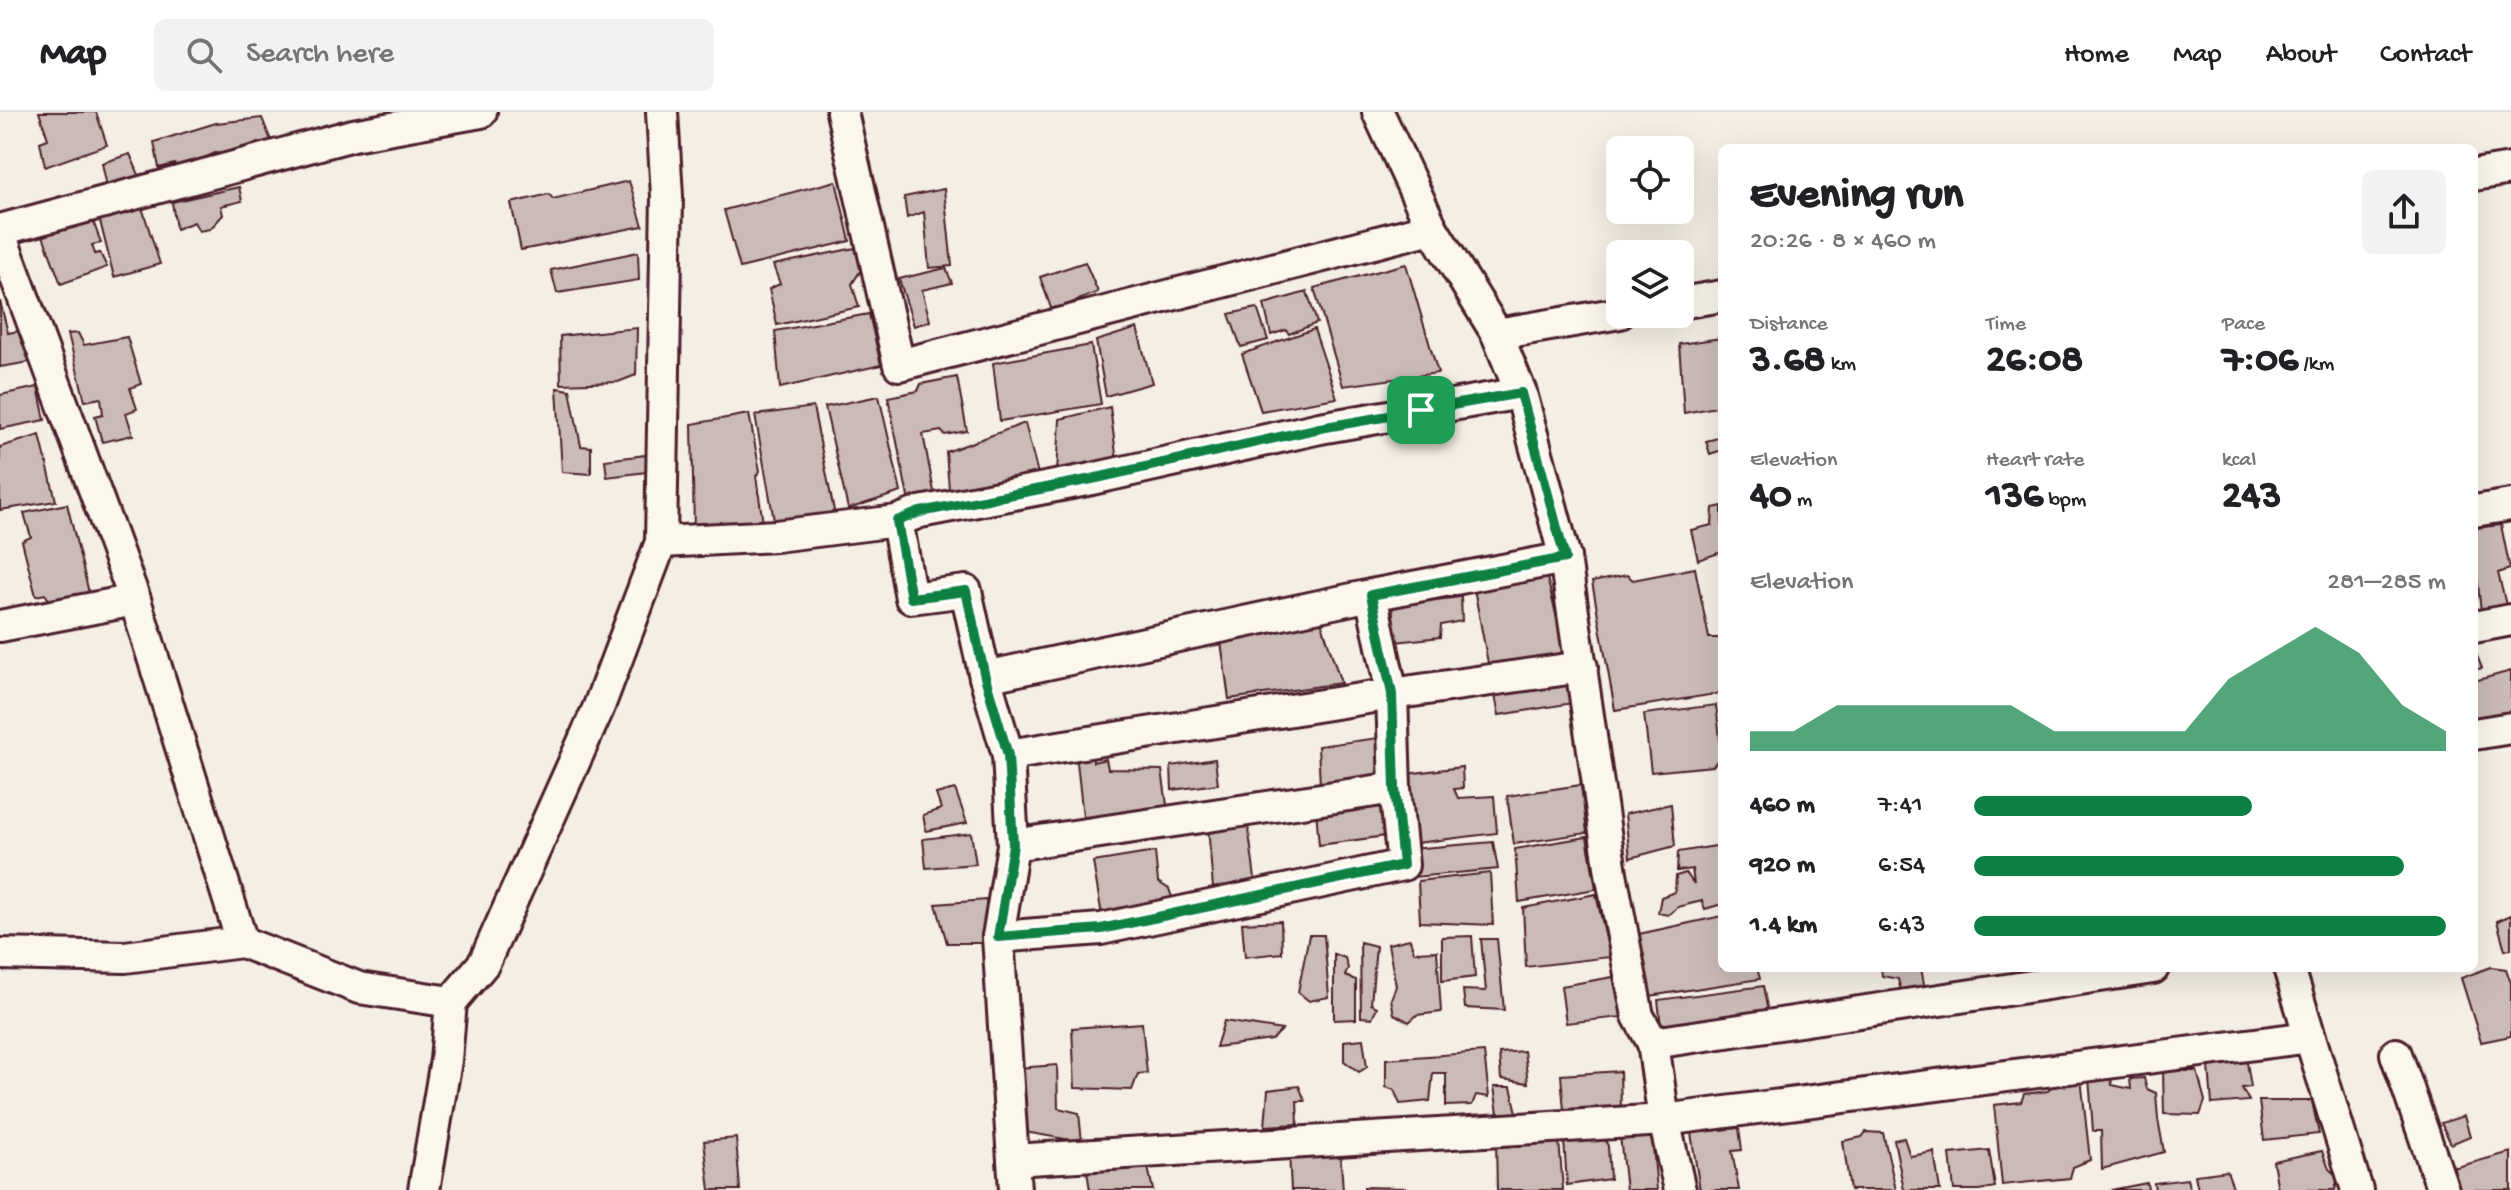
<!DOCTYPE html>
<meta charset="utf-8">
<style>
body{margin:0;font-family:"Gochi Hand",sans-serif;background:#f2f2f2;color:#202124;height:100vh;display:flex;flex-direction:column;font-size:30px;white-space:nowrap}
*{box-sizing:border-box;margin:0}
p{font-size:26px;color:#757577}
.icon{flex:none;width:44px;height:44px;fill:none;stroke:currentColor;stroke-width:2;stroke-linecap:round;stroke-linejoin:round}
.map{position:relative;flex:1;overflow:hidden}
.panel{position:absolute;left:1718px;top:32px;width:760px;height:828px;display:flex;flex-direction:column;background:#fff;border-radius:12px;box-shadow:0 8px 32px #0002}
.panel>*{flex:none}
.buttons{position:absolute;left:1606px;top:24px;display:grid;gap:16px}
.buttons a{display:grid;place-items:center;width:88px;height:88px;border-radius:12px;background:#fff;box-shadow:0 8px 32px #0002;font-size:40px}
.pin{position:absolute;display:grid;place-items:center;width:68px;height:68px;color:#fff;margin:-34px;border-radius:16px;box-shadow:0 4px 12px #0006}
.round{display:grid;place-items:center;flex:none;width:84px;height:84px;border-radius:12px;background:#f2f2f2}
.headline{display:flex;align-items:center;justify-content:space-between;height:136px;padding:0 32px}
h1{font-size:44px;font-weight:700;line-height:60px}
.stats{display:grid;grid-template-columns:repeat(3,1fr);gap:12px;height:136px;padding:8px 32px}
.stats div{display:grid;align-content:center}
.stats b{font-size:40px;font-weight:700}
.stats small{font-size:22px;font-weight:400}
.stats p{font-size:22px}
.chart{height:224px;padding:16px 32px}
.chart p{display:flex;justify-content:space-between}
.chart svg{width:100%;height:144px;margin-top:8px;fill:#0b8043;opacity:.7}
ul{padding:0 32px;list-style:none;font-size:26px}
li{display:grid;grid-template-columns:128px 96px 1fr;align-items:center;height:60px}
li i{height:20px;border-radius:10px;background:#0b8043}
header{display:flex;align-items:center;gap:48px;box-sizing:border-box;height:112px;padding:0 40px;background:#fff;border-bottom:2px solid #e0e0e0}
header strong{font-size:38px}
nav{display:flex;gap:44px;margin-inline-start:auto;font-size:28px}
.search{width:560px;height:72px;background:#f2f2f2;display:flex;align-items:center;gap:20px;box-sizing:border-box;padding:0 28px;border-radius:12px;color:#757577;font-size:30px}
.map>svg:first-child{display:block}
</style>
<header>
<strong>Map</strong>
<div class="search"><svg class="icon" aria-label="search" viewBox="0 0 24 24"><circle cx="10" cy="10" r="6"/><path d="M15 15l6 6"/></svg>Search here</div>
<nav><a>Home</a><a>Map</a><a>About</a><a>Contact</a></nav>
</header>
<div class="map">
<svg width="2511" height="1078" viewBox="0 0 2511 1078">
<rect width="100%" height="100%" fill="#f4eee4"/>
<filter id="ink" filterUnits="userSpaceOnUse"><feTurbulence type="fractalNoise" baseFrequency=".0125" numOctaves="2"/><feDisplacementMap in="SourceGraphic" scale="16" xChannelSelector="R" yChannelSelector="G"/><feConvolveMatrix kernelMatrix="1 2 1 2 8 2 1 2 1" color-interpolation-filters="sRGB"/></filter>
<g filter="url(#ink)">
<g fill="#cabbb6" stroke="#4a1f2b" stroke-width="2">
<polygon points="39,0 96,0 107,33 45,55 40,30 48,27"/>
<polygon points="262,6 272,31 227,42 215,41 182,56 174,52 159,56 154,30 216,11"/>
<polygon points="130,42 140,65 107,75 102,51"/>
<polygon points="629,69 643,114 521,138 511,91 549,82 553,87"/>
<polygon points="836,69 850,129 740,156 724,98"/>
<polygon points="239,75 242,89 221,94 223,103 210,117 199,119 194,110 176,117 172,90"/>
<polygon points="944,77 952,154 929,156 924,100 907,106 904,85"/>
<polygon points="140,89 160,152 114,165 99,105"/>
<polygon points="92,106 101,131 92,133 95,142 100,141 107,155 61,172 42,121"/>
<polygon points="855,136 861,158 852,172 859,195 777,213 769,177 780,172 773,153"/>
<polygon points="638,140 639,168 557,181 551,158"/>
<polygon points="1085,150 1098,180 1052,199 1040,165"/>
<polygon points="1406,152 1438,261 1343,274 1314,176"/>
<polygon points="946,156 952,171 922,178 930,209 914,214 899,167"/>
<polygon points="1307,180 1317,211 1289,222 1286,218 1271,223 1264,192"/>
<polygon points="0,189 8,221 19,219 30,250 0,255"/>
<polygon points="1257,196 1268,228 1241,235 1229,202"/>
<polygon points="869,202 881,253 780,276 775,219"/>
<polygon points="637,216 636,263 618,270 561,272 560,224"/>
<polygon points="1137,216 1152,271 1106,284 1096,229"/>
<polygon points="1314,217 1337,286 1261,299 1242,242"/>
<polygon points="78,221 84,233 127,225 141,272 130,276 137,297 126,301 133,323 102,330 95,304 103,302 101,286 85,289 68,222"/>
<polygon points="1722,226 1722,294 1684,301 1679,232"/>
<polygon points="1091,233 1101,292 1000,309 993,251"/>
<polygon points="957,265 967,319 945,323 941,319 923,322 935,385 909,390 888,285 918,279 921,272"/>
<polygon points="38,275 45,308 0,317 0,283"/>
<polygon points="557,276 570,278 581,334 591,335 591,362 562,360"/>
<polygon points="879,284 901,380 848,397 825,295"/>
<polygon points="813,295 835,404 775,414 755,303"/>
<polygon points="1110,295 1117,350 1057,361 1060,307"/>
<polygon points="749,302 760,359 756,364 764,418 694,421 692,312"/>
<polygon points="1025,311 1038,362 950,389 946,340"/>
<polygon points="40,323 56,389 0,398 0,335"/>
<polygon points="1722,325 1722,338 1710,342 1706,329"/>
<polygon points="646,343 646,360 607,365 605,348"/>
<polygon points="67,392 89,481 50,489 45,482 36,484 22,429 31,425 24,401"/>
<polygon points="1722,394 1722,440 1698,448 1691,418 1712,413 1713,396"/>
<polygon points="2501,413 2510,457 2498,461 2506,493 2481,499 2477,464 2474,464 2474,416"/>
<polygon points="1695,456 1709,526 1722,526 1722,581 1615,598 1592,470 1627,463 1633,468"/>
<polygon points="1545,458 1568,551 1490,562 1473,471"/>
<polygon points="1461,485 1462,509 1441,513 1440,525 1396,530 1392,493"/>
<polygon points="1320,506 1341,571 1229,587 1221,530"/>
<polygon points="2474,537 2482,556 2474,558"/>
<polygon points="2511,559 2511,601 2474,608 2474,569"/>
<polygon points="1567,562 1573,591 1499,603 1493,573"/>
<polygon points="1716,593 1722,643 1713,654 1651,660 1644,602"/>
<polygon points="1378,626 1386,669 1320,673 1318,634"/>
<polygon points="1092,638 1093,650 1106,647 1108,657 1162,658 1168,700 1083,705 1076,641"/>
<polygon points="1215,647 1218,672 1172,678 1171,654"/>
<polygon points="1462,655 1463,676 1454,677 1458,686 1494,684 1497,721 1408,732 1407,662"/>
<polygon points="1581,673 1587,721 1514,732 1507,684"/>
<polygon points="955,677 967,711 926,719 923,703 941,697 936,682"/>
<polygon points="1671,692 1675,734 1630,746 1625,702"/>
<polygon points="1387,693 1385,724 1319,733 1316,698"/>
<polygon points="1241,707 1248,713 1255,767 1249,772 1213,776 1208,715"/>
<polygon points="971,721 976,752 926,756 923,727"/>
<polygon points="1587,725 1596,777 1519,790 1515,737"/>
<polygon points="1493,730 1498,757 1414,765 1411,737"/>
<polygon points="1722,733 1722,792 1705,797 1702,789 1678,795 1668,803 1658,801 1661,785 1675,780 1676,764 1686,761 1694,772 1692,757 1677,759 1678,740"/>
<polygon points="1155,740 1158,770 1169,777 1173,788 1102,804 1093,750"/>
<polygon points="1490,761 1493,813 1420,810 1418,769"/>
<polygon points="1596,782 1610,845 1526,855 1523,796"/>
<polygon points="986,788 991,831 947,831 936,792"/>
<polygon points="2511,803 2511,837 2505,838 2497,809"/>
<polygon points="1722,804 1722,856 1757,856 1760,867 1649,884 1635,830 1639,822"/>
<polygon points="1281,809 1282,841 1245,845 1242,811"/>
<polygon points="1309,823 1324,823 1329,885 1309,889 1298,880"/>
<polygon points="1472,824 1475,865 1442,869 1442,825"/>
<polygon points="1410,827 1414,840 1437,839 1441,900 1417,903 1409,910 1394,902 1391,887 1396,874 1388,832"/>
<polygon points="1481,827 1497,827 1504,898 1465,896 1463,878 1486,879"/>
<polygon points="1360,830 1376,834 1371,892 1377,895 1372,906 1361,905"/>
<polygon points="1334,842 1345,846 1348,856 1345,864 1356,868 1356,907 1334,908"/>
<polygon points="2491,855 2506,857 2511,871 2511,924 2481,930 2461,866"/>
<polygon points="1881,856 1921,856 1925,877 1901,879 1898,867 1882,864"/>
<polygon points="1613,865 1622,905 1566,911 1561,874"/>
<polygon points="1763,874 1768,900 1661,914 1658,888"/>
<polygon points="1224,909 1282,918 1272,928 1216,935"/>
<polygon points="1142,911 1147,961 1138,962 1132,978 1075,976 1072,916"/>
<polygon points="1363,927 1367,955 1359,960 1344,949 1344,929"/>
<polygon points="1524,939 1528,971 1501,967 1499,941"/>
<polygon points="1484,940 1489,985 1476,983 1472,993 1446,994 1446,961 1433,961 1430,989 1400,992 1394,978 1386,975 1386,947"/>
<polygon points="2247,950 2251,975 2242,976 2249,989 2212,992 2209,954"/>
<polygon points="1057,953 1058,996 1079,1001 1082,1030 1019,1019 1018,956"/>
<polygon points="1620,959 1621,998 1564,998 1561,963"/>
<polygon points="2110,959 2112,973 2131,977 2130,967 2144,966 2147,977 2156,981 2158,1007 2164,1040 2102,1057 2101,1019 2093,1019 2089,965"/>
<polygon points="2163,959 2197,959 2205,989 2200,1003 2164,1002"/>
<polygon points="2081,966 2090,1048 2073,1055 2070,1066 2002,1073 1994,993 2021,990 2024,982 2048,979 2054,970"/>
<polygon points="1299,974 1305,989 1297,989 1298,1012 1265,1014 1268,978"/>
<polygon points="1494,975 1511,975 1518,1005 1499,1008"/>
<polygon points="2259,989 2312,989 2319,1022 2264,1028"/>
<polygon points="2464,1004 2470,1024 2451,1032 2441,1011"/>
<polygon points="1739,1016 1742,1038 1732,1039 1739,1078 1700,1078 1691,1021"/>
<polygon points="1866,1020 1883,1021 1896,1078 1850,1078 1843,1029 1862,1025"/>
<polygon points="1603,1024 1608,1034 1610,1067 1567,1073 1564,1028"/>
<polygon points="1620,1024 1652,1024 1657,1078 1626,1078"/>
<polygon points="736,1026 740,1078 710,1078 704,1029"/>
<polygon points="1904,1026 1910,1044 1934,1040 1940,1078 1904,1078 1894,1028"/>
<polygon points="1559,1028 1563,1078 1497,1078 1496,1030"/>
<polygon points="1340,1037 1343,1078 1291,1078 1289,1040"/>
<polygon points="1989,1038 1995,1075 1979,1078 1954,1078 1950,1042"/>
<polygon points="2322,1039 2329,1057 2338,1065 2335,1078 2278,1078 2273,1049"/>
<polygon points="2511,1040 2511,1078 2452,1078 2446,1058"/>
<polygon points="1147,1051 1153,1078 1090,1078 1086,1053"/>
<polygon points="2227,1059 2234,1078 2198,1078 2195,1063"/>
<polygon points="2187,1067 2190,1078 2155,1078 2154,1071"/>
<polygon points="2147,1071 2148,1078 2111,1078"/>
<polygon points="1364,1075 1406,1076 1406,1078 1364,1078"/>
</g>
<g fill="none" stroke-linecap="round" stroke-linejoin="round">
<g stroke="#4a1f2b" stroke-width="36">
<g id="street">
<polyline points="842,0 899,253 1432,116"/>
<polyline points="1378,0 1432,116 1497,222 1521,281 1565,446 1611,761 1638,904 1653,931 1664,1008 1680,1078"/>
<polyline points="2474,63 2511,57"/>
<polyline points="0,118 353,23 481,0"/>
<polyline points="0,122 135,488 242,830"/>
<polyline points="1680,191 1722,184"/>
<polyline points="1497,222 1620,201"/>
<polyline points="2474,399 2511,393"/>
<polyline points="897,409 911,486 966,479 985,565"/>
<polyline points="661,430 776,424 897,409 920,400 1092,367 1320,316 1521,281"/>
<polyline points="1371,483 985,565 1008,643 1392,582 1582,555"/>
<polyline points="0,514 135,488"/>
<polyline points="2474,515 2511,508"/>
<polyline points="2474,622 2511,616"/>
<polyline points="1013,733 1395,676"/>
<polyline points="998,825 1013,733 1008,643"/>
<polyline points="0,842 125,845 242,830 359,876 451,890"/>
<polyline points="2289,856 2310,925"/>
<polyline points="1653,931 2153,856"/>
<polyline points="2396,942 2443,1078"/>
<polyline points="1013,1048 998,825 1101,817 1403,753 1395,676 1392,582 1371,483 1565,446"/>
<polyline points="424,1078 446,948 451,890 484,851 598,597 661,430 667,84 662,0"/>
<polyline points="1015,1078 1013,1048 1664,1008 2310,925 2357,1078"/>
</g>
</g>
<use href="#street" stroke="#fbf7ec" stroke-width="30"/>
</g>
</g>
<g fill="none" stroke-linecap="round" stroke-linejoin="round" filter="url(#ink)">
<g stroke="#fff" stroke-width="16">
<polygon id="route" points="1521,281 1565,446 1371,483 1392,582 1395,676 1403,753 1101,817 998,825 1013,733 1008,643 985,565 966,479 911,486 897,409 920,400 1092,367 1320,316"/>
</g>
<use href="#route" stroke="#0b8043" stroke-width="10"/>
</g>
</svg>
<div class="buttons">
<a><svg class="icon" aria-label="locate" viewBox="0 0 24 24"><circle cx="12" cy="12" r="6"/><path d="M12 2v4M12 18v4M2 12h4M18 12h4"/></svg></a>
<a><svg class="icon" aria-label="layers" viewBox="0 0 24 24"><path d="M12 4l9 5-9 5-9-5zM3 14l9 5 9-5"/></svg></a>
</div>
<div class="pin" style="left:1421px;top:298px;background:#1e9e55"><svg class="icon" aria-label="arrive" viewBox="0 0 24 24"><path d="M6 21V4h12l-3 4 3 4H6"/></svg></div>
<section class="panel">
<div class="headline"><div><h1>Evening run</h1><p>20:26 · 8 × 460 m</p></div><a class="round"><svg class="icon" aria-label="share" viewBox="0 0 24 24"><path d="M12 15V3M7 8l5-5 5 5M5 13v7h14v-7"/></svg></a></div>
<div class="stats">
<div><p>Distance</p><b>3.68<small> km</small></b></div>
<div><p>Time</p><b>26:08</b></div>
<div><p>Pace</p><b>7:06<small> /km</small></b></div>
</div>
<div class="stats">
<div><p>Elevation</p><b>40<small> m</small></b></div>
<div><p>Heart rate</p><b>136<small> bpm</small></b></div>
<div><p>kcal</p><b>243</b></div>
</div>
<div class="chart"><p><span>Elevation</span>281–285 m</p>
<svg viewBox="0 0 160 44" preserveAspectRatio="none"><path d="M0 44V38L10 38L20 30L30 30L40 30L50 30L60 30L70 38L80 38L90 38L100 38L110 22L120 14L130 6L140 14L150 30L160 38V44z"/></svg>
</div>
<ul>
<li><b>460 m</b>7:41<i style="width:59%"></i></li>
<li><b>920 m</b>6:54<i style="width:91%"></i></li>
<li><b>1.4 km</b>6:43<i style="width:100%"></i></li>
</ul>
</section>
</div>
